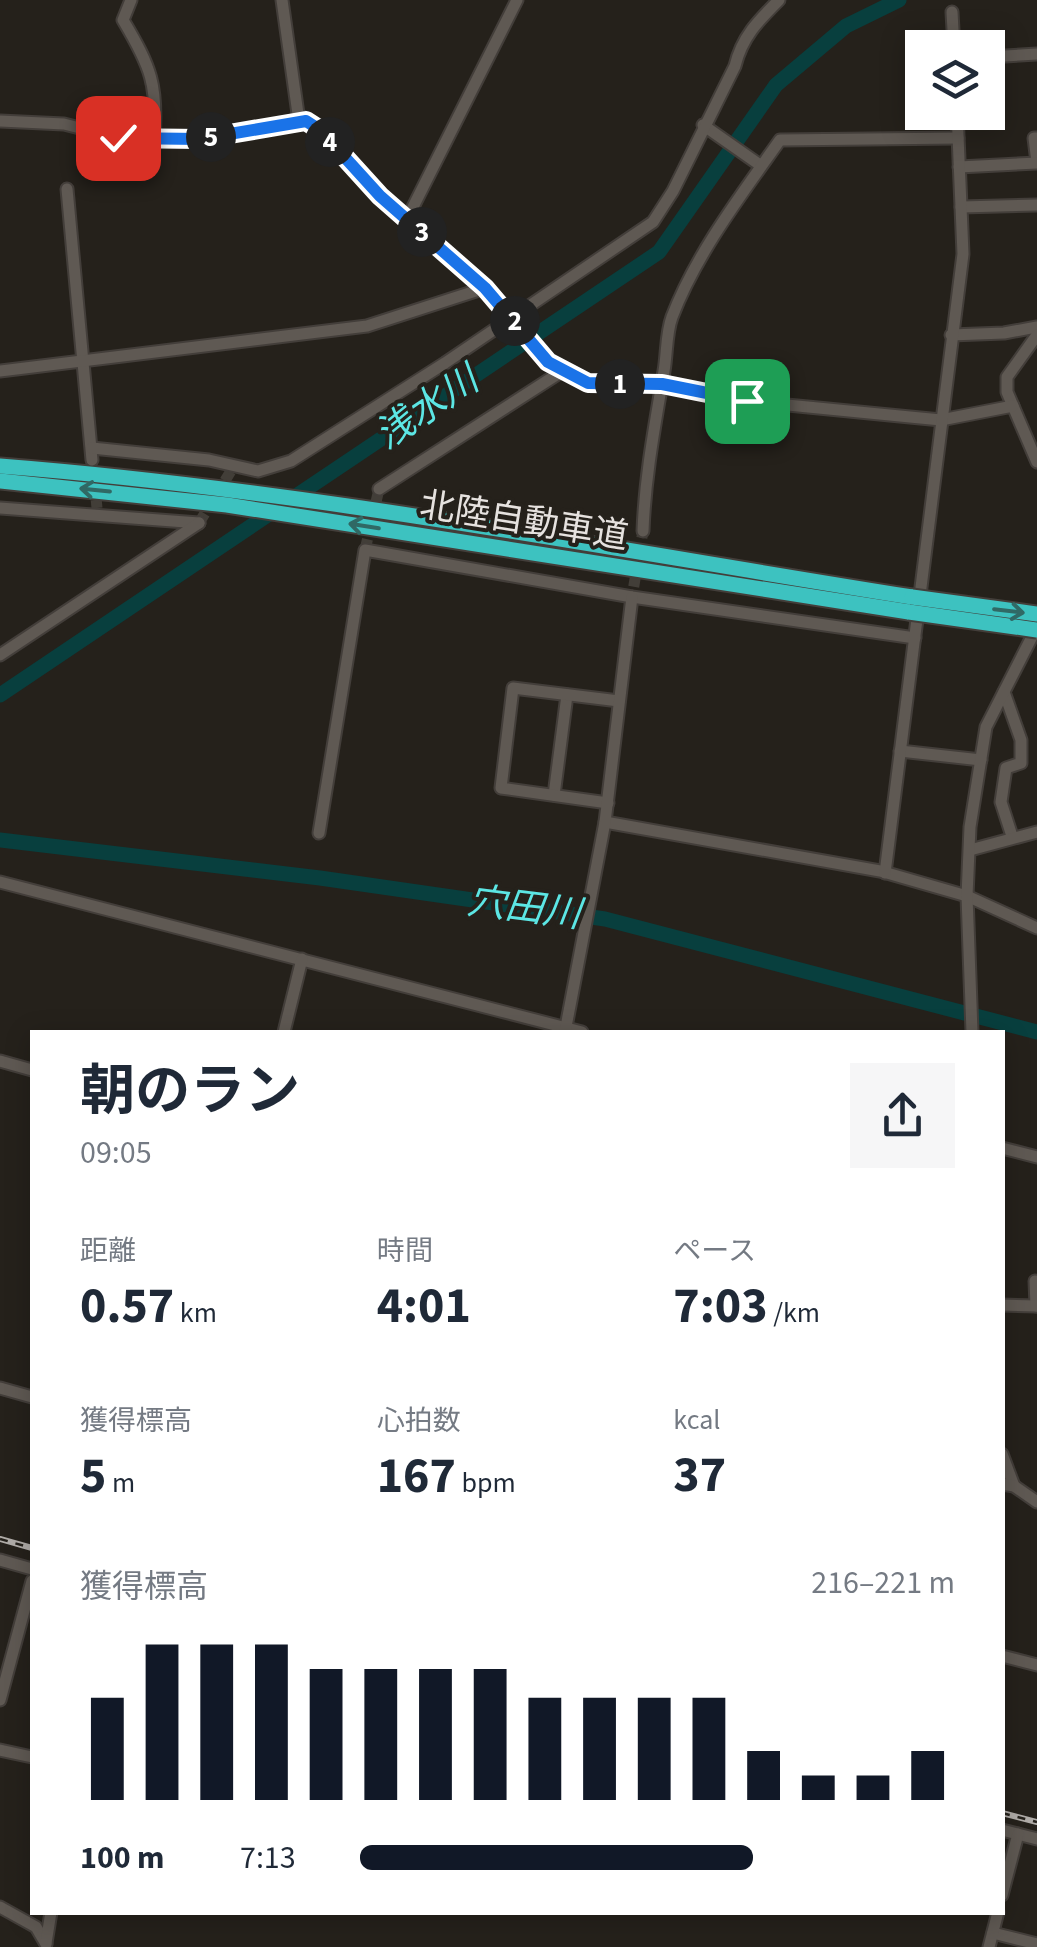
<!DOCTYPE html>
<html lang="ja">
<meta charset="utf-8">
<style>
body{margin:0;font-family:"Source Sans 3","Noto Sans JP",sans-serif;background:#f6f6f7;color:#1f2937;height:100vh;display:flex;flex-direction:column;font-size:38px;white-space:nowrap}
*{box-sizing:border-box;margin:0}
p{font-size:32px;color:#747a83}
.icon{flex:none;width:55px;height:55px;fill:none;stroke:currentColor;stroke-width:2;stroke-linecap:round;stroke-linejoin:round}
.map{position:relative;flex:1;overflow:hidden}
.panel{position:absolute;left:30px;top:1030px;width:975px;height:885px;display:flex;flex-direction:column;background:#fff;border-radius:0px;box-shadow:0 5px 25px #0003}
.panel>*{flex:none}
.fabs{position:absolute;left:905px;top:30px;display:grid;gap:20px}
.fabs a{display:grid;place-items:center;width:100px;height:100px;border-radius:0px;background:#fff;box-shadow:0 5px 25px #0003;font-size:50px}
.pin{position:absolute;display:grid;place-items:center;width:85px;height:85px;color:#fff;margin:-42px;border-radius:20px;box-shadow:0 5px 15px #0006}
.km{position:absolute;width:50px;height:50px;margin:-25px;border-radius:50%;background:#222;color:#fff;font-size:28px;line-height:50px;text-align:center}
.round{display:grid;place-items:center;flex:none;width:105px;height:105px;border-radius:0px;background:#f6f6f7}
.headline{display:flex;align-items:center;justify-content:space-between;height:170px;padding:0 50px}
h1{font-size:55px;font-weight:700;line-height:75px}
.stats{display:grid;grid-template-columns:repeat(3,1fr);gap:15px;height:170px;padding:10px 50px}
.stats div{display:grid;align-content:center}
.stats b{font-size:50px;font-weight:700}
.stats small{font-size:28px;font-weight:400}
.stats p{font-size:28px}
.chart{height:280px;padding:20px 50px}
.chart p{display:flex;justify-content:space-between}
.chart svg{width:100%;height:180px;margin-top:10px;stroke:#111827;stroke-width:6}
ul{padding:0 50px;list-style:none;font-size:32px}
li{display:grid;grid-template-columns:160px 120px 1fr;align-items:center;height:75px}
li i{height:25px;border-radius:12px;background:#111827}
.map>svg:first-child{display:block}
</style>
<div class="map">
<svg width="1037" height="1947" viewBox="0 0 1037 1947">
<rect width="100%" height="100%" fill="#25211b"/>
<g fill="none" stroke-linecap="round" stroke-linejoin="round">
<g stroke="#083f3e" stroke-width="15">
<polyline points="0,695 659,252 776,85 846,26 899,0"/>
<polyline points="0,840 320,878 605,919 1037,1032"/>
</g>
<g stroke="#423e38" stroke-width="11" stroke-dasharray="11 5.5" stroke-linecap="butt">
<polyline points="93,467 97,508"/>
<polyline points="199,523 234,466"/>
<polyline points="365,550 379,489"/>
<polyline points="631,603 643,531"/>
</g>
<g stroke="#433e3a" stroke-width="15">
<g id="minor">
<path d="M131,0L123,20C151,67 158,85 154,140"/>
<polyline points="282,0 298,114 320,130 380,195 506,309"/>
<polyline points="952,12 954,48"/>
<polyline points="988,57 1037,54"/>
<polyline points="0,121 64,124 119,138 154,140 200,139 307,121"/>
<polyline points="703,125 760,165"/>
<polyline points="1037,138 1034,138 1037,162"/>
<polyline points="959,167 1037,163"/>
<polyline points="67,189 92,460"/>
<polyline points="961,207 1037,205"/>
<polyline points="407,219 517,0"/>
<polyline points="951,335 1004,333 1037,327"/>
<polyline points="1037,335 1007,377 1007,392 1037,462"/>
<polyline points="548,362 588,383 662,385 747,401 910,417 941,420 1013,406"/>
<polyline points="0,371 367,326 485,288"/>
<path d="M92,448L209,460L258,471L291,461L445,363L653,222L673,191L735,66C742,37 758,21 779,0"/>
<polyline points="379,489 564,370"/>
<polyline points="0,508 199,523"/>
<path d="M643,531C645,476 655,425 664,371C667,354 666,333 672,317C696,254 741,195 780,140L958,138"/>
<polyline points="0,655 199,523"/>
<polyline points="1004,692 1021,740 1021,763 1006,768 1001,802 1012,836"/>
<polyline points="900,751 981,760"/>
<polyline points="554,795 567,695"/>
<polyline points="608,803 501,788 513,688 619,701"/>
<polyline points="605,822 880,871 967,896 1037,928"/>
<polyline points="319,833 365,550 632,597 915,638"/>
<polyline points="970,850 1037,832"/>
<polyline points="885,873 963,254 957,112"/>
<polyline points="0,882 582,1032"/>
<polyline points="284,1032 302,959"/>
<polyline points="565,1032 605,822 632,597"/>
<polyline points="972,1032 967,896 970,827 986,727 1037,627"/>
<polyline points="0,1061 32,1070"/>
<polyline points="1002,1148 1037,1157"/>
<polyline points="1035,1281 1036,1306"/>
<polyline points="1002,1305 1037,1306"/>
<polyline points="0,1388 32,1397"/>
<polyline points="1002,1454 1014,1486"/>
<polyline points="1002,1484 1014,1486 1037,1502"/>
<polyline points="0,1560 32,1569"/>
<polyline points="1002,1656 1037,1665"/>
<polyline points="0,1700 32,1581"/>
<polyline points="0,1750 32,1757"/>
<polyline points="1002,1830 1037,1839"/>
<polyline points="1002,1895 1018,1834"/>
<polyline points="0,1907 36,1927 46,1944"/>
<polyline points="993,1933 1037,1944"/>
<polyline points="46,1943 51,1912"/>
<polyline points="989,1947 998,1912"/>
</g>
</g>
<g stroke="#433e3a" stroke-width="19">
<g id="highway">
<path d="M0,466C306,490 609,549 912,597"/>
<polyline points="0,481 227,505 909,612"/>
</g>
</g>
<use href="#minor" stroke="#5f5953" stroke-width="11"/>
<use href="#highway" stroke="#3dc2c0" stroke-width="15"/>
<g stroke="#b0aca8" stroke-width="6">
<g id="rail">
<polyline points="0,1539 32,1548"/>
<polyline points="1002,1813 1037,1822"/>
</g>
</g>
<use href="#rail" stroke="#25211b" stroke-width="2.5" stroke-dasharray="8" stroke-linecap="butt"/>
<g stroke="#433e3a" stroke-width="15" stroke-linecap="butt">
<polyline id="minor-bridge" points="506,309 548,362"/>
</g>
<g stroke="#433e3a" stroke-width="19" stroke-linecap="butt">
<g id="highway-bridge">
<polyline points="912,597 1037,614"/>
<polyline points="909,612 1037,630"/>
</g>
</g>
<use href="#minor-bridge" stroke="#5f5953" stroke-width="11"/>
<use href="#highway-bridge" stroke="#3dc2c0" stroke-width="15"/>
</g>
<defs><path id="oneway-shaft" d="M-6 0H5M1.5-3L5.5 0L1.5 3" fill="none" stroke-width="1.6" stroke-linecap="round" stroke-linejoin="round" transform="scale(2.5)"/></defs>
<g stroke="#306965">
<use href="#oneway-shaft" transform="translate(95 490) rotate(-174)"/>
<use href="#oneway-shaft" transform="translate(364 526) rotate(-171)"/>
<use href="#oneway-shaft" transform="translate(1009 611) rotate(7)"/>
</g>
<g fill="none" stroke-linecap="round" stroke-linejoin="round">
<g stroke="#fff" stroke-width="20">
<polyline id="route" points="118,138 200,139 306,121 320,130 380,196 485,288 548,362 588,383 662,384 747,401"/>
</g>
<use href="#route" stroke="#1a73e8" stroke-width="12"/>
</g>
<g text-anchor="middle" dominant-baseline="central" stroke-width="8" stroke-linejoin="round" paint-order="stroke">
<g font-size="35" fill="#e6e2df" stroke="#25211b">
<text transform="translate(524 521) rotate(9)">北陸自動車道</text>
</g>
<g font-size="38" font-style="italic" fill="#5ce6e4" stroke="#25211b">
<text transform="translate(427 408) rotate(-34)">浅水川</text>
<text transform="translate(524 908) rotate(7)">穴田川</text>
</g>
</g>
</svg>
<div class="fabs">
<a><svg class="icon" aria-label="layers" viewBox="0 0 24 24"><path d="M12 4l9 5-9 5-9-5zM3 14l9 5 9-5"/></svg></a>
</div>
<div class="pin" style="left:747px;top:401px;background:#1e9e55"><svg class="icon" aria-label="arrive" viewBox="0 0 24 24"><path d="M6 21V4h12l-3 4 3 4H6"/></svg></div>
<div class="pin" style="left:118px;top:138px;background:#d93025"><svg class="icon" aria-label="check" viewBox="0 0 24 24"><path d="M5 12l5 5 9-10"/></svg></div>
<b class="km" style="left:620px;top:384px">1</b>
<b class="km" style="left:515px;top:321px">2</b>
<b class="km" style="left:422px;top:232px">3</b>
<b class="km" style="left:330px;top:142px">4</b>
<b class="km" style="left:211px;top:137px">5</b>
<section class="panel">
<div class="headline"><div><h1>朝のラン</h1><p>09:05</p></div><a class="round"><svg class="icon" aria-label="share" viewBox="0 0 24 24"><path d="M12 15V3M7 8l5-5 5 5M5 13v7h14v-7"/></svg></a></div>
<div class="stats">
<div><p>距離</p><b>0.57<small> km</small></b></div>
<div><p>時間</p><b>4:01</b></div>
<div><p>ペース</p><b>7:03<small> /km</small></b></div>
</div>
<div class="stats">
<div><p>獲得標高</p><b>5<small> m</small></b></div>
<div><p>心拍数</p><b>167<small> bpm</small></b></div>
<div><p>kcal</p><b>37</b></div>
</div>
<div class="chart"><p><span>獲得標高</span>216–221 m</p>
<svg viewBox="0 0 160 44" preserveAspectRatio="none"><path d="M5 44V19M15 44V6M25 44V6M35 44V6M45 44V12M55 44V12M65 44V12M75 44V12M85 44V19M95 44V19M105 44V19M115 44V19M125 44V32M135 44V38M145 44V38M155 44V32"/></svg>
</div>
<ul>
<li><b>100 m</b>7:13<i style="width:66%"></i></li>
</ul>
</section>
</div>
